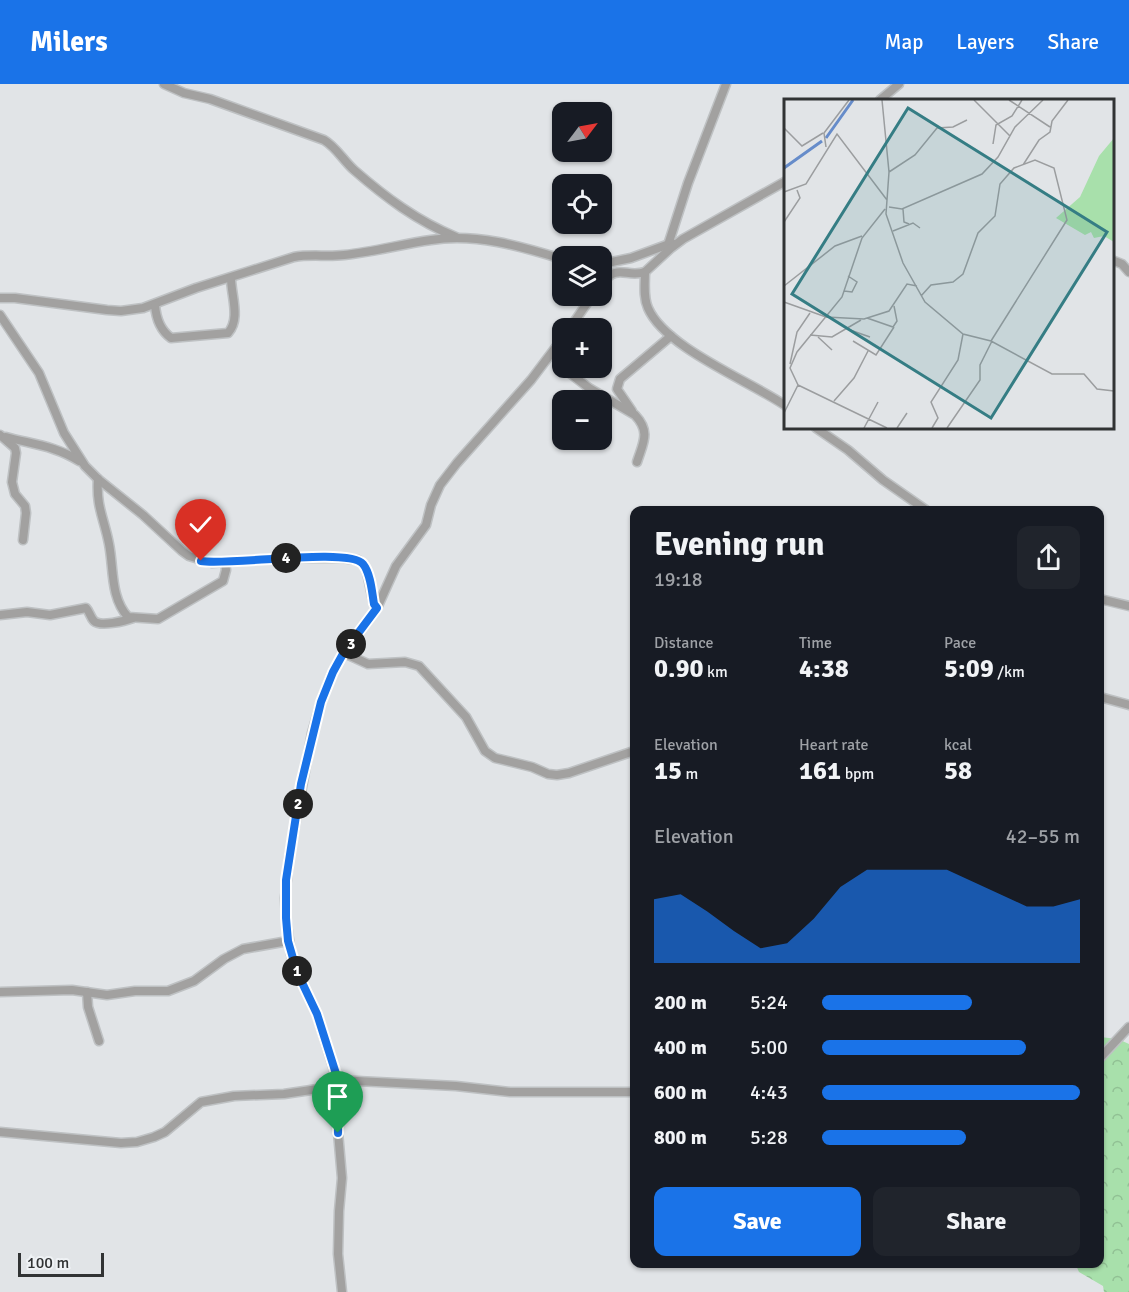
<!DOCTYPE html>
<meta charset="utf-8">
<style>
body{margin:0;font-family:Signika,sans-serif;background:#20242c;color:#f1f3f6;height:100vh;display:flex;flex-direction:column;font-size:22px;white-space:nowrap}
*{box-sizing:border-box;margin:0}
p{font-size:20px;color:#9ea1a6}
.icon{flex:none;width:33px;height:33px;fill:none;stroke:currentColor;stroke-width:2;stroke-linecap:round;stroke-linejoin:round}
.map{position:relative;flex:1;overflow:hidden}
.sheet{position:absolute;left:630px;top:422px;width:474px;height:762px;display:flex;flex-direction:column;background:#171b24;border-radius:12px;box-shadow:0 2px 4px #0004}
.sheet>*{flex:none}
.needle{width:39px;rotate:58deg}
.buttons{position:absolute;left:552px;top:18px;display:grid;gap:12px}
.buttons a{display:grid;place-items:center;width:60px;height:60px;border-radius:12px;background:#171b24;box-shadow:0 2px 4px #0004;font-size:30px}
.scale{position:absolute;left:18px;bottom:15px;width:86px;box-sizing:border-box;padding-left:6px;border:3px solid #313334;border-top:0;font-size:16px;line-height:21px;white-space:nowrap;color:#313334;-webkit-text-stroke:4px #eff2f5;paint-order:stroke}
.pin{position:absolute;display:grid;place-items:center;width:51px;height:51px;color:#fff;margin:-62px -26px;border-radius:50% 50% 50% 0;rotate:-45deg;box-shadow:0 0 6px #0007}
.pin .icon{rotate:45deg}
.km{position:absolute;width:30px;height:30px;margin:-15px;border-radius:50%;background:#222;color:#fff;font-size:16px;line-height:30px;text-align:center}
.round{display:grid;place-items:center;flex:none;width:63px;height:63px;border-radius:12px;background:#20242c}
.headline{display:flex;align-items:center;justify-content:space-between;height:102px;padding:0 24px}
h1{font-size:33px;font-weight:800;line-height:45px}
.stats{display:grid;grid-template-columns:repeat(3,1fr);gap:9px;height:102px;padding:6px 24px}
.stats div{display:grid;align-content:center}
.stats b{font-size:26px;font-weight:800}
.stats small{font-size:16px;font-weight:400}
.stats p{font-size:16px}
.chart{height:168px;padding:12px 24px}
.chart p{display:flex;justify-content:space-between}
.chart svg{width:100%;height:108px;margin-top:6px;fill:#1a73e8;opacity:.7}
.button{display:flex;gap:12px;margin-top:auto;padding:12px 24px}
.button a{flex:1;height:69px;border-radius:12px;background:#1a73e8;color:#fff;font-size:24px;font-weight:800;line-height:69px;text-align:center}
.button a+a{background:#20242c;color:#f1f3f6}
ul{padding:0 24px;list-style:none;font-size:20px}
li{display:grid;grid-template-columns:96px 72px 1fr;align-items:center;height:45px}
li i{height:15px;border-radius:8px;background:#1a73e8}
header{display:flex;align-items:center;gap:36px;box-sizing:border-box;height:84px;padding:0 30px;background:#1a73e8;color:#fff}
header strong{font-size:28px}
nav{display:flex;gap:33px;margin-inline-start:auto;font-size:21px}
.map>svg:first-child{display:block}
</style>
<header>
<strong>Milers</strong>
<nav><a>Map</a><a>Layers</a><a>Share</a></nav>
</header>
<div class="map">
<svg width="1129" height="1208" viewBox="0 0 1129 1208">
<defs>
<pattern id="forest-crowns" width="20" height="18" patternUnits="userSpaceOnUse" patternTransform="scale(1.5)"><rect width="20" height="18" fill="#a8e0ab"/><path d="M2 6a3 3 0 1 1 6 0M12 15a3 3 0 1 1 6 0" fill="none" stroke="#91c194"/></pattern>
</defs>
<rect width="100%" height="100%" fill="#e1e4e7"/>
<polygon fill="url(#forest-crowns)" points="1100,953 1118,955 1129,960 1129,1208 1104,1208 1103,1202 1079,1188 1075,1179 1100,1179"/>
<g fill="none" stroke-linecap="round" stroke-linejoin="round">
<g stroke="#bec1c3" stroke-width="11">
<g id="minor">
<path d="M164,0L184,9L210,15L324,56C336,63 343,76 354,86C385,113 417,137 456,153"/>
<polyline points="880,16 899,0"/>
<polyline points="668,161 688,99 726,0"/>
<polyline points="1112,176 1122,180 1129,188"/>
<polyline points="602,180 631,174 672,159"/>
<path d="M645,188C645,200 643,213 648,224C665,264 750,297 786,322"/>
<path d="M602,199C618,179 626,194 645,188L671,164L683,155L786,97"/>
<path d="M0,214H15L107,226L121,227L143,224L196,204L294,173C311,170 327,173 344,171C374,168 402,160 431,156C476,149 520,162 562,175"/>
<path d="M155,221C156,234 160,246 171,254L228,249C241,235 231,211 231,194"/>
<polyline points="0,231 39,289 64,349 85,382 98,395 143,431 182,467 189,472 212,479 282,474 342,474 358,476 364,481 367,488 374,521 377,524"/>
<polyline points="570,244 592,212"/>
<path d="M563,284L589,304L635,331C651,348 643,359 637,378"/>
<polyline points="632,327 617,305 620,295 671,252"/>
<polyline points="816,344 848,366 883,396 926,426"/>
<polyline points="0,351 15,364 16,369 12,398 15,410 25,422 26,429 23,456"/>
<path d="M6,353C31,360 56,362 79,377"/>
<path d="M98,395C96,423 104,434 109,460C114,485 110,513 128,533L158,535L223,497L226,486L225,478"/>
<polyline points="1100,515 1129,522"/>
<path d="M0,531L27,528L50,531L86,524C90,528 90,533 94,537C100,543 125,537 133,534"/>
<polyline points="344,569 368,580 405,578 419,582 466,633 485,667 495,674 532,683 548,690 557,691 569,689 634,667"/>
<polyline points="1100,613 1129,621"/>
<polyline points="0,908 72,906 107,911 135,907 168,907 194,897 224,875 243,865 288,857"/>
<polyline points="87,908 88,923 99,957"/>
<polyline points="1100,974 1129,943"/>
<polyline points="337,996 456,1002 510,1008 634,1008"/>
<polyline points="0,1048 121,1059 137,1058 154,1053 165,1048 201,1018 234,1012 284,1010 338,1002"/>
<polyline points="342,1208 338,1170 339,1127 342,1094 337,1037 337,996 317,930 297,888 291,870 286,834 285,814 289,774 312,649 321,618 333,587 344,569 377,524 396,482 426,441 431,421 440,401 457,379 531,296 562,255"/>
</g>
</g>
<use href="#minor" stroke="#a2a1a0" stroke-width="8"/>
</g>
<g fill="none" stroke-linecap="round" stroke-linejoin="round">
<g stroke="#fff" stroke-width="12">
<path id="route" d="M201,477C228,482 349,463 363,480C371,490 372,509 374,520L377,524L344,568L333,588L321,618L301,700L286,796V834L288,857L297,888L317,930L338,996V1049"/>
</g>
<use href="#route" stroke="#1a73e8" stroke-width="8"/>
</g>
<g transform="translate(784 15)">
<rect width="330" height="330" fill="#e1e4e7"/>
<path d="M330,39V143L320,137L310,139L307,133L301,136L272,119L296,98L315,57Z" fill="#a8e0ab"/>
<path fill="none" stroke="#668cca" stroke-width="3" d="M42,39L69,1M0,69L38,42"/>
<path fill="none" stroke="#9b9d9f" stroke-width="1.5" d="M98,1L105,73L102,115L119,164L141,203L179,235L207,242L268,275H300L313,290L330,292M190,1L226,37M225,1L266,28M0,29L18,47L39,34M209,45L212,26L228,17L238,1M42,48L40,34L65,1M239,66L255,41L266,33L268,22L284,1M105,73L131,56L153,29L169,28L183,21M0,93L22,85L53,35L103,101M105,108L118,110L198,75L214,58L231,28L259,1M119,110L120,123L125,125M0,123L16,99L13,91M109,132L129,124L136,129M0,187L51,147L78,137M60,192L68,193L73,183L64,177M137,197L147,186L169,183L179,175L194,134L211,117L216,85L230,69L251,61L270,69L283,121L207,242M0,203L42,218L80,220L105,212L123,185L133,187M83,219L109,228L113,222L110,207M66,231L86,238M26,236L48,238L77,221M34,238L48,251M69,242L92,256L110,228M6,265L13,233L26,214M14,286L103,329M50,302L70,279L84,252M0,314L14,286L6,269L13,253L58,198L78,139L101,110M80,329L94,303M113,329L123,314M148,329L154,319L147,303L174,261L179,235M163,329L196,281V266L208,242"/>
<path fill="#357d84" fill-opacity="0.15" stroke="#357d84" stroke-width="3" d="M124,9L323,133L207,319L8,195Z"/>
<rect width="330" height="330" fill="none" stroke="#313334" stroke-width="3"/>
</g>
</svg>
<div class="buttons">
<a><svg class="needle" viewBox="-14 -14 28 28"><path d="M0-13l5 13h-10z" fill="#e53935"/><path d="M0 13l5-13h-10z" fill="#9ea1a6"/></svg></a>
<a><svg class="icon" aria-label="locate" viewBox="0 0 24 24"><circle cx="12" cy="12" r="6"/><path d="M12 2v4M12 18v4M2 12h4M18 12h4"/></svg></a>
<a><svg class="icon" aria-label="layers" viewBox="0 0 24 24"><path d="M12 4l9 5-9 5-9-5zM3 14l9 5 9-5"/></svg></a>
<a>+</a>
<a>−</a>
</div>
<div class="scale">100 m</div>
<div class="pin" style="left:338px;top:1049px;background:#1e9e55"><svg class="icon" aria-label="arrive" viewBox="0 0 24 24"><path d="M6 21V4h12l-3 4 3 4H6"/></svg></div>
<div class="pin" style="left:201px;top:477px;background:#d93025"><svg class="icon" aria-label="check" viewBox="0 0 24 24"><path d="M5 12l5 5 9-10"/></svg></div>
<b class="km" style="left:297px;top:887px">1</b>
<b class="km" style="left:298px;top:720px">2</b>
<b class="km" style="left:351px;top:560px">3</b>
<b class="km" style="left:286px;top:474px">4</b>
<section class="sheet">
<div class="headline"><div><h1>Evening run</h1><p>19:18</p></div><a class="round"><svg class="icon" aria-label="share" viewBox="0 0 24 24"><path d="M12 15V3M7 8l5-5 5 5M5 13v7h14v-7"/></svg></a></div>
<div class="stats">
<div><p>Distance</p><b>0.90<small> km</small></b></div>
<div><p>Time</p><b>4:38</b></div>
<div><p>Pace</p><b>5:09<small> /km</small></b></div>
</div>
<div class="stats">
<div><p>Elevation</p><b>15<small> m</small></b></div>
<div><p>Heart rate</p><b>161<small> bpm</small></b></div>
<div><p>kcal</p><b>58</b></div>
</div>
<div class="chart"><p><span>Elevation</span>42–55 m</p>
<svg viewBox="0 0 160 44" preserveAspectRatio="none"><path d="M0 44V18L10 16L20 23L30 31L40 38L50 36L60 26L70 13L80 6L90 6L100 6L110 6L120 11L130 16L140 21L150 21L160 18V44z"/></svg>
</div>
<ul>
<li><b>200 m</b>5:24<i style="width:58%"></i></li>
<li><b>400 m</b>5:00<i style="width:79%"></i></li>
<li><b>600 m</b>4:43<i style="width:100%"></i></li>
<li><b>800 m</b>5:28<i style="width:56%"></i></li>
</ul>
<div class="button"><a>Save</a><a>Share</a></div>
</section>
</div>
